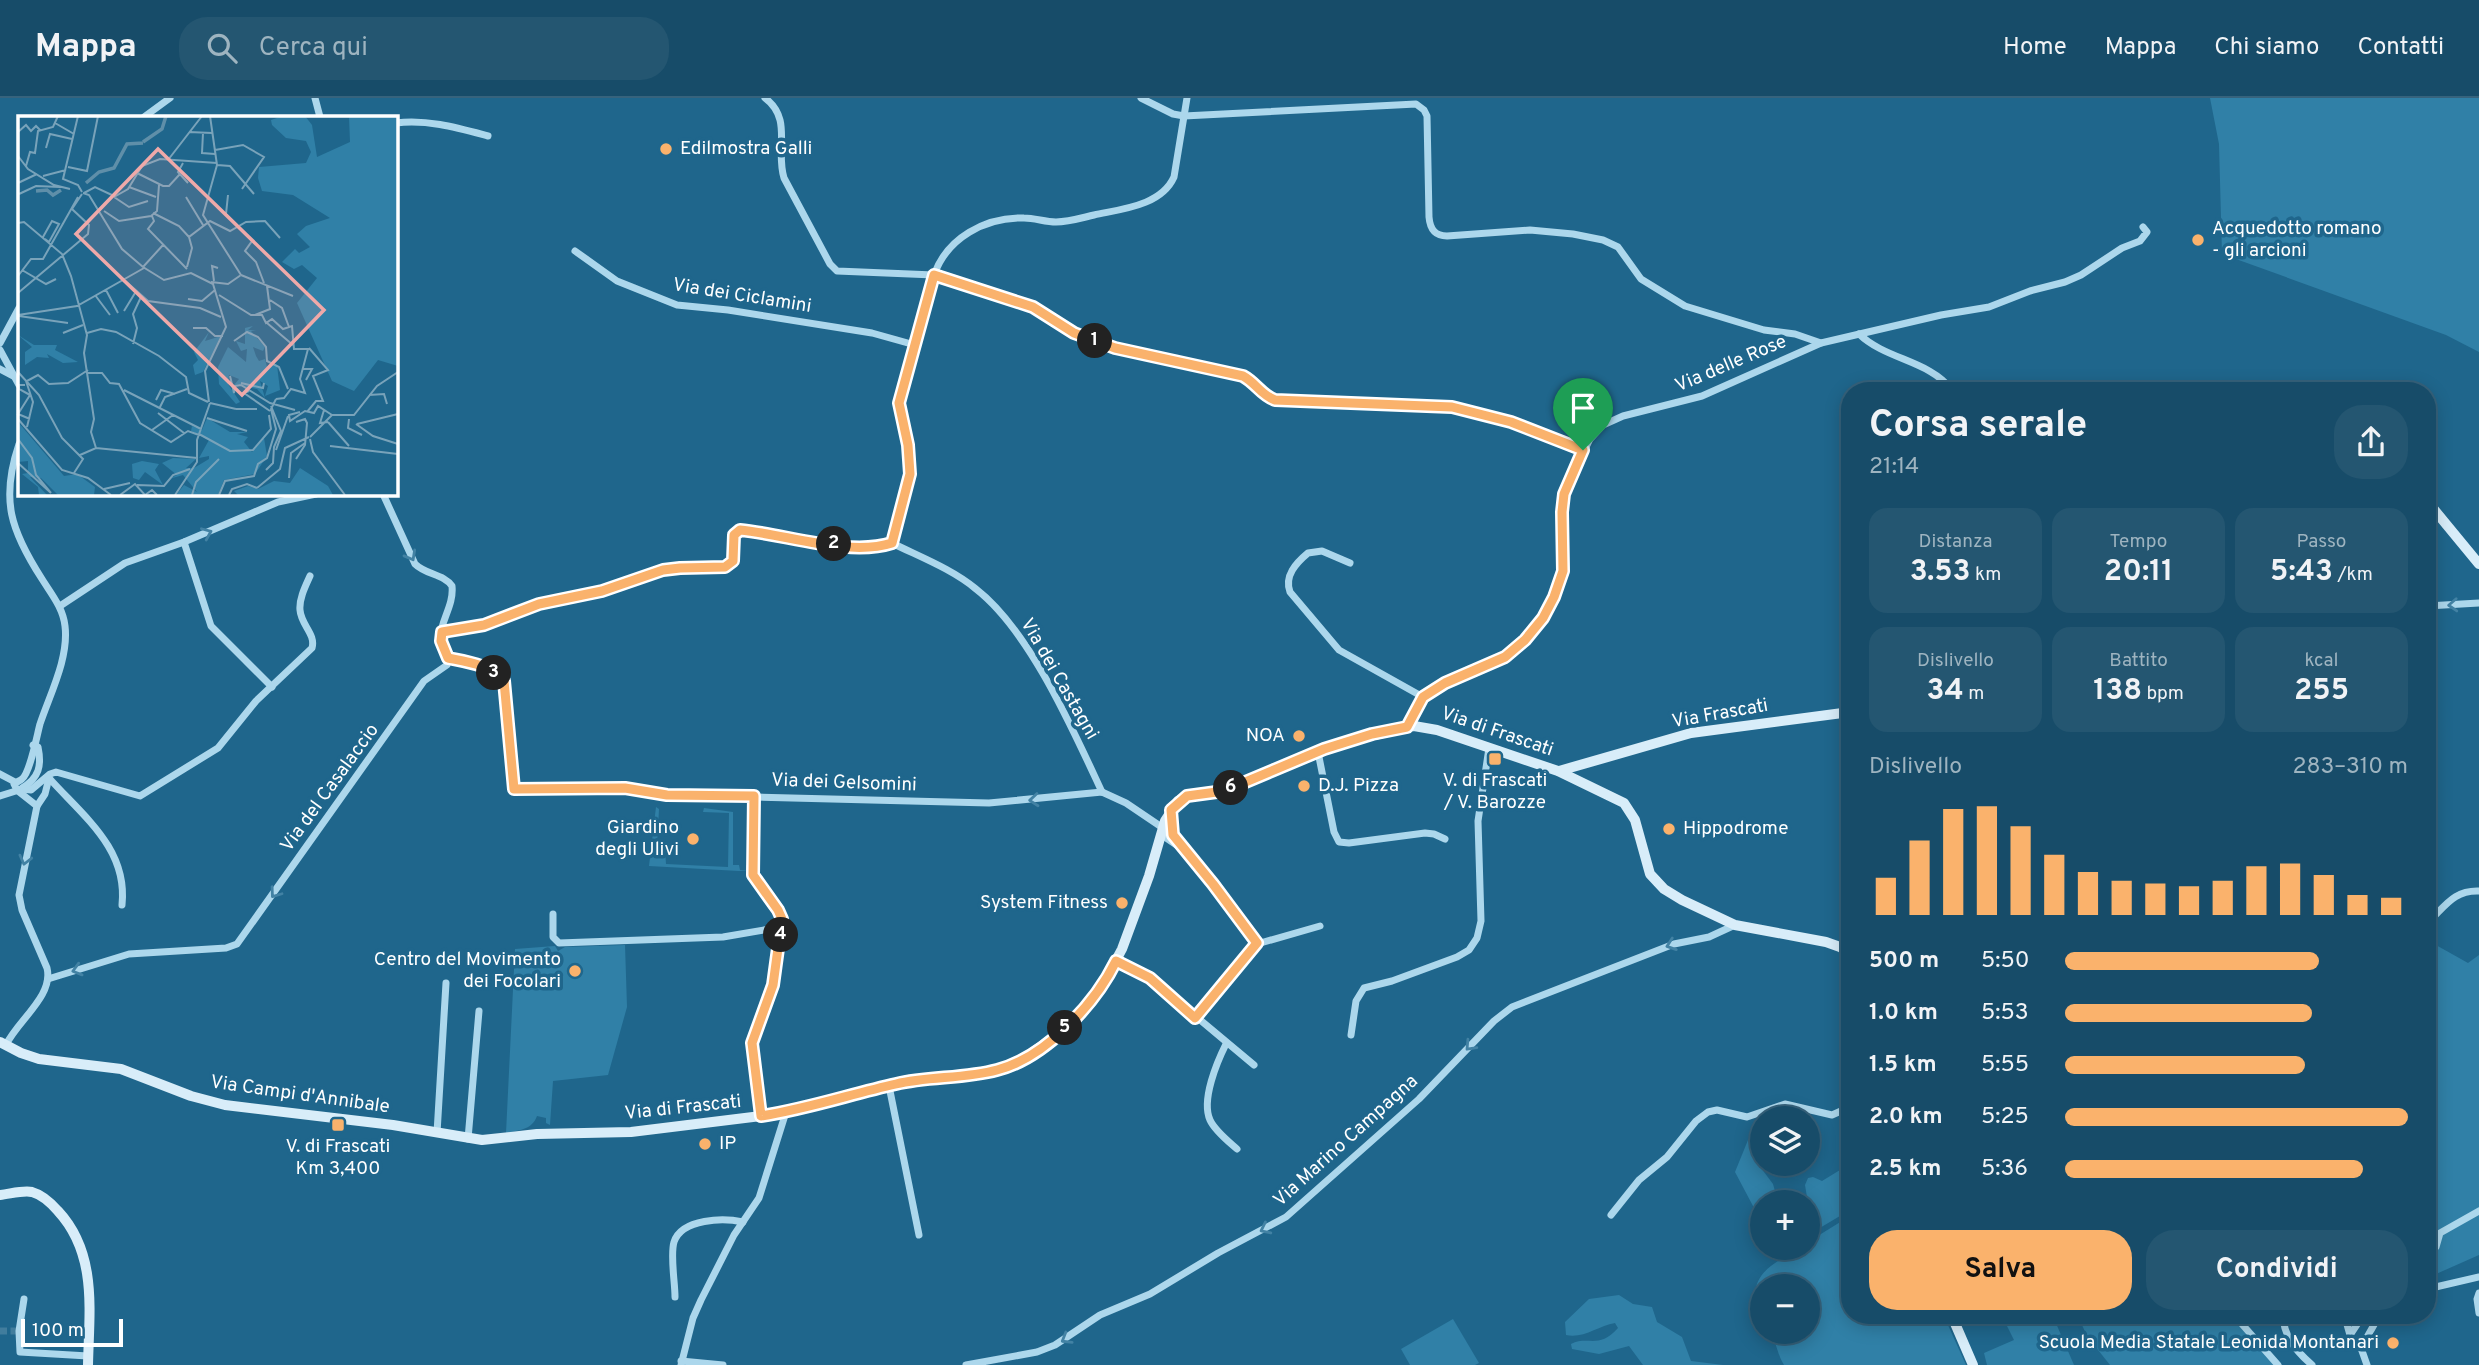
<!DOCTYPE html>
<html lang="it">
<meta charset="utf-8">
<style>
body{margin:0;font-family:Overpass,sans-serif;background:#245671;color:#f1f3f6;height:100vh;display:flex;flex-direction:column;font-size:26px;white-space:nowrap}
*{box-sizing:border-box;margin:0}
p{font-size:23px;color:#9eb4c0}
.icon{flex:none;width:38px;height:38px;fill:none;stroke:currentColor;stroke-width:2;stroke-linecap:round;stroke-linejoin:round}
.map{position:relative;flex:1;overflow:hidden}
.side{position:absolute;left:1841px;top:284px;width:595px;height:942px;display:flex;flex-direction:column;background:#174c69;border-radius:28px;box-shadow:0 4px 18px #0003,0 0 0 2px #36637d}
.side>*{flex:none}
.tools{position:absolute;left:1750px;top:1008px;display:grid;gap:14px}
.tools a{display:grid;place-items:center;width:70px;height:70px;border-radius:50%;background:#174c69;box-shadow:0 4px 18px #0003,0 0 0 2px #36637d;font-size:35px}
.scale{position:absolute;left:21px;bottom:18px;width:102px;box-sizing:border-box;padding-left:7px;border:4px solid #fff;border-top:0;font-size:19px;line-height:24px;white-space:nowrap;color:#fff;-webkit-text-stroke:5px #1f668c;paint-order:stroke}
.pin{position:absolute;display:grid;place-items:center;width:60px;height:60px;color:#fff;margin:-72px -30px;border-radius:50% 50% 50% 0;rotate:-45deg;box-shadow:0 0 7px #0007}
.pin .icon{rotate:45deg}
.km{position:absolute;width:35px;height:35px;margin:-18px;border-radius:50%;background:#222;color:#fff;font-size:19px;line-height:35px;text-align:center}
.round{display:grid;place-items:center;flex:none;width:74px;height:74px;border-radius:28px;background:#245671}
.overview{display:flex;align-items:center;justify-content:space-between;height:119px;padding:0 28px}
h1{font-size:38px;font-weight:700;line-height:52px}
.figures{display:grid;grid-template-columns:repeat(3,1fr);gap:10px;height:119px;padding:7px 28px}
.figures div{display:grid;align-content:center;border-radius:18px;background:#245671;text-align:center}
.figures b{font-size:30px;font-weight:700}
.figures small{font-size:19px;font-weight:400}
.figures p{font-size:19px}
.chart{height:196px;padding:14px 28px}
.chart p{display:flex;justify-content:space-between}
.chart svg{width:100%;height:126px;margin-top:7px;stroke:#fab26c;stroke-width:6}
.action{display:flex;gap:14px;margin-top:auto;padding:14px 28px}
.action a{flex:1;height:80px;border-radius:28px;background:#fab26c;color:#111;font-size:28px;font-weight:700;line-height:80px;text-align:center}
.action a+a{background:#245671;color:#f1f3f6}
ul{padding:0 28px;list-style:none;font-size:23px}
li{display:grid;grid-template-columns:112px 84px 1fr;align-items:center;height:52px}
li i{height:18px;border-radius:9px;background:#fab26c}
header{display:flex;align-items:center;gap:42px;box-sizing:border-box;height:98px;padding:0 35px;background:#174c69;border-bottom:2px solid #36637d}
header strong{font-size:33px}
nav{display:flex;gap:38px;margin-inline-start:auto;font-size:24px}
.search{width:490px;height:63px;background:#245671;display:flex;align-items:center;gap:18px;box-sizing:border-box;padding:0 24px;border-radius:28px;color:#9eb4c0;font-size:26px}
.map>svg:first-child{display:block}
</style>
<header>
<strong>Mappa</strong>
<div class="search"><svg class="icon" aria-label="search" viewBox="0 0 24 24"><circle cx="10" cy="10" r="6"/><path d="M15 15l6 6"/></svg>Cerca qui</div>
<nav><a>Home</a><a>Mappa</a><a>Chi siamo</a><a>Contatti</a></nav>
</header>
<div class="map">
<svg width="2479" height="1267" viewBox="0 0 2479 1267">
<rect width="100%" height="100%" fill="#1f668c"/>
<g fill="#3080a7">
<polygon points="2210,0 2479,0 2479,254 2446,237 2222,156 2219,46"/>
<polygon points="656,709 659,711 657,749 665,750 666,766 728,769 729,715 703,714 704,710 733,714 733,767 739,767 740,772 746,772 746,767 748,767 750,772 739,773 649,768"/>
<polygon points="2427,842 2468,865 2479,857 2479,1157 2427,1180"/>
<path d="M625,847L627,909L608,977L553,983L550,1027L546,1025V1020L537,1018C532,1032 519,1032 506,1035L515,851L555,848L558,853L565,849Z"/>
<polygon points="1850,1012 1850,1112 1808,1137 1808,1119 1810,1117 1805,1087 1808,1080 1813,1079 1822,1083 1840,1072 1844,1066 1845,1017"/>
<polygon points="1762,1023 1761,1070 1773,1086 1778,1104 1762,1104 1762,1125 1735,1074 1748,1042"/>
<path d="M1850,1118V1216H1943L1966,1267H1784C1777,1256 1777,1245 1770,1234H1808V1188H1762V1219C1749,1190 1756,1176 1783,1160C1791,1154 1797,1150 1808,1150V1144Z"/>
<path d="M1619,1197L1633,1206L1652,1209L1657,1224L1682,1239L1691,1263L1723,1267H1643L1629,1248L1599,1256L1572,1251L1571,1246C1588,1237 1599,1252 1618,1230L1615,1225C1598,1228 1583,1241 1566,1237L1565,1224L1589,1201Z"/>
<polygon points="2001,1216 2052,1216 2074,1267 1987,1267 1984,1255 2014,1242"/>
<polygon points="2077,1216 2231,1216 2277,1267 2110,1267 2087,1238"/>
<polygon points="1453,1221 1479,1265 1475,1267 1410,1267 1401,1251"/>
</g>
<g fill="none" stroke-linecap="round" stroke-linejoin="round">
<polyline stroke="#417d9d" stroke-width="7" stroke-dasharray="7 3.5" stroke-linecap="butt" points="0,1233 19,1233"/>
<g stroke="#acd7ec" stroke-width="7">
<polyline points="315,0 320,19"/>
<path d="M765,0C793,21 775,51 784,80L830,166L837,173L934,177L1033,209L1074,235L1123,252L1243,278C1256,285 1261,297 1275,302C1328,311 1387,302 1441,307C1491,312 1537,334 1583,352"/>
<path d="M1141,0L1173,16L1184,18L1416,6L1424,12L1427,18L1429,119C1430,131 1435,138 1447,138L1530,132L1573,136L1603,142L1618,149L1641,181L1685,208L1764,232L1795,236L1821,245"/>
<polyline points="144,19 170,0"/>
<path d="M396,25C427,21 458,30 488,38"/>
<polyline points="575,153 617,183 677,207 728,212 872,235 915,247"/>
<path d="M1859,236C1886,262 1929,262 1952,292"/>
<polyline points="0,245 19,210"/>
<polyline points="0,252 19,287"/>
<polyline points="0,271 13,278"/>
<polyline points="184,444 211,528 272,589"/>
<path d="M1350,465L1322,453L1308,455C1296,465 1284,478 1290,494L1339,552L1423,599"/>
<polyline points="60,508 125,465 184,444 278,404 316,396"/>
<polyline points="2427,508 2479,505"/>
<path d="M442,533L484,527L539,506L598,494L663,472L680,470L725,469L732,463L734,437L740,432C786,436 847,459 892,445"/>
<path d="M448,560C467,564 491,567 504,583L515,690H625L673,697L989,705L1102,694L1126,705L1163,730"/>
<polyline points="1407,629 1423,599 1445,585 1505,559 1528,539 1543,520 1557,493 1563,473 1562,414 1566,390 1590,341 1603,327 1623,318 1702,298 1821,245 1941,217 1989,209 2030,193 2065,184 2081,177 2122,150 2140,143 2147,134 2143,129"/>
<polyline points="1318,654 1334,734 1339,744 1349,745 1425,735 1434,736 1445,741"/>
<polyline points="0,676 15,684"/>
<path d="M49,680C84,719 128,751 122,807"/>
<path d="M22,690C39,680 42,668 38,649L33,647"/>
<path d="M22,691L31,692L50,676L56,674L140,698L218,650L256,603L312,550C316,536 301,527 300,512C299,501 305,489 310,478"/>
<path d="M17,692L14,686C16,684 20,683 22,681C30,675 37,637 40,626C50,596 69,560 65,528C63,510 52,497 42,481C11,433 0,402 19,346"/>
<path d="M1102,694C1073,632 1030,533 976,491C952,471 920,459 892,445L910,376L908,347L899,305L934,177C947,140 985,119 1024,120C1035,120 1045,124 1056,124C1068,124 1081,120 1094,117C1121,111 1161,108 1174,79L1187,0"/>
<polyline points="0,698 19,692"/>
<polyline points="754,698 753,777 780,814 782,826 773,887 752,945 761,1018"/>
<polyline points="37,708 45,696 49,680"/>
<polyline points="1171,716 1173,737 1213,786 1257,846"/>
<polyline points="1162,737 1181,750"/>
<polyline points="553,816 553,839 559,845 723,839 782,829"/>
<path d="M2427,825C2445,809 2453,792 2479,793"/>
<polyline points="1117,863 1150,880 1254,967"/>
<path d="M48,881L129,856L226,850L237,846L424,583L447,567C450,556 440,551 440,540C441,522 454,507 452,488C444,476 426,477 415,466L383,396"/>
<polyline points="1195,921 1257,846 1320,828"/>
<polyline points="1351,937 1356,903 1364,890 1392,883 1457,859 1469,852 1477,840 1481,823 1478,723 1489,650"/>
<path d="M1226,946C1217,964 1201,1002 1210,1022C1215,1033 1228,1043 1237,1051"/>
<path d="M6,947C17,923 54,898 47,870L22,812L19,797L37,708L18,693"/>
<polyline points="889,988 919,1137"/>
<polyline points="437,1035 446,885"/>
<polyline points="468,1041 479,913"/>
<polyline points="1611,1117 1639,1082 1667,1059 1696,1023 1708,1014 1717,1012 1747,1019 1785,1006 1832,1017 1841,1013 1850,1004"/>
<polyline points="2427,1156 2436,1149 2440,1135 2479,1113"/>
<polyline points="2427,1191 2479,1179"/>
<polyline points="2479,1195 2477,1201 2479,1215"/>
<path d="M675,1199C675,1184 670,1157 674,1144C682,1120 724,1120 743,1124"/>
<polyline points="24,1201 19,1233 20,1254 88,1258"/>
<polyline points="2245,1216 2240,1221 2241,1225 2278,1267"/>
<path d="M2283,1216C2283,1238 2296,1253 2312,1267"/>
<polyline points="2344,1216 2350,1237"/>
<polyline points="2362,1247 2354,1245 2350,1237 2364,1216"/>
<polyline points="681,1263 723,1267"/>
<polyline points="681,1267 693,1220 701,1202 734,1137 759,1100 786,1014"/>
<polyline points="966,1267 1037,1254 1055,1247 1100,1217 1150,1196 1218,1155 1286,1119 1419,1001 1494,923 1512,909 1674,846 1709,839 1735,827"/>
<polyline points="2367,1267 2361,1250 2380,1216"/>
</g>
<g stroke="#d8edf9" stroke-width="10">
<polyline points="2427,403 2479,466"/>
<polyline points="1559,673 1691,635 1850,614"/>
<polyline points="0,944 21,955 39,961 121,971 191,998 225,1007 393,1027 482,1042 537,1036 631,1034 761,1018 786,1014 908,983 995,973 1026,959 1061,934 1083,914 1100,892 1122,851 1149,778 1165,723 1178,703 1190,697 1230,691 1345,644 1414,628 1437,632 1558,673 1624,705 1635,722 1650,776 1664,791 1682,802 1735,827 1826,844 1840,849 1850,856"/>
<path d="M0,1097C10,1096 23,1092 32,1094C43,1097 51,1105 58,1113C98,1156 89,1214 88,1267"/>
<polyline points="1951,1216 1973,1267"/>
</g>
</g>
<defs><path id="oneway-chevron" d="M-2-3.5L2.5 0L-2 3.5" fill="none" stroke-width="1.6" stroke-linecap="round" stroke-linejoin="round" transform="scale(1.75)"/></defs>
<g stroke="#4282a4">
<use href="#oneway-chevron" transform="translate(207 435) rotate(-23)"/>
<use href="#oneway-chevron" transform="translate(411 458) rotate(61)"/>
<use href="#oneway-chevron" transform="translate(2453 507) rotate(177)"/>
<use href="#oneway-chevron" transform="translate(1034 702) rotate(175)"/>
<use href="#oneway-chevron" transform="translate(25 762) rotate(104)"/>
<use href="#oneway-chevron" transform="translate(275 795) rotate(126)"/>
<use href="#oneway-chevron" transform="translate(1671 847) rotate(161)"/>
<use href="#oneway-chevron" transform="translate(77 872) rotate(164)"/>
<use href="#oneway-chevron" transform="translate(1470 948) rotate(133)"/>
<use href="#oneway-chevron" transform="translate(1265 1131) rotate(154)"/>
<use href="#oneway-chevron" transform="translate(1066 1241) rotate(149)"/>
</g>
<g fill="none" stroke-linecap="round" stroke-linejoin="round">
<g stroke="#fff" stroke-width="14">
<path id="route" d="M934,177L1033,209L1074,235L1115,250L1243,278C1256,285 1261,297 1275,302L1452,309L1511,324L1583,352L1564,396L1562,414L1563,473L1554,499L1543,520L1525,542L1505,559L1445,585L1423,599L1407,629L1372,636L1324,651L1224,693L1187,698L1171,712L1173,737L1213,786L1257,845L1195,920L1150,880L1116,863C1095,906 1045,960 997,972C964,981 929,978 896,986C851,996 807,1011 761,1018L752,945L773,887L782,821L778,812L753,777L754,698L667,697L625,690L514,691L504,583C491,567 468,564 448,560L441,543L442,534L484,527L539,506L602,493L663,472L680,470L725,469L733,463L734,437L740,432C785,436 849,459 892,445L910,376L908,347L899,305Z"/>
</g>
<use href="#route" stroke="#fab26c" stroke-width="9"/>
</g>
<g fill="#fab26c" stroke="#1f668c" stroke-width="2.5">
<circle cx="666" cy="51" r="7"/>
<circle cx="2198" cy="142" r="7"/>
<circle cx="1299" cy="638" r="7"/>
<rect x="1488" y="654" width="14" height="14" rx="3.5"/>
<circle cx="1304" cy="688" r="7"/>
<circle cx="1669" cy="731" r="7"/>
<circle cx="693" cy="741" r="7"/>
<circle cx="1122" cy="805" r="7"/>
<circle cx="575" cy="873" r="7"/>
<rect x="331" y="1020" width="14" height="14" rx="3.5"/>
<circle cx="705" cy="1046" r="7"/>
<circle cx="2393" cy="1245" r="7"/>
</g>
<g text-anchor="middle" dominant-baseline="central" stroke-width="7" stroke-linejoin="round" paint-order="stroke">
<g font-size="19" fill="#fff" stroke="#1f668c" text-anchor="start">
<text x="680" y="51">Edilmostra Galli</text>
<text x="2212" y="131">Acquedotto romano<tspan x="2212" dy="22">- gli arcioni</tspan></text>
<text x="1285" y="638" text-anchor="end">NOA</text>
<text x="1495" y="683" text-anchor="middle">V. di Frascati<tspan x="1495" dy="22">/ V. Barozze</tspan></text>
<text x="1318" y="688">D.J. Pizza</text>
<text x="679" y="730" text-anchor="end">Giardino<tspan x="679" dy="22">degli Ulivi</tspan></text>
<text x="1683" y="731">Hippodrome</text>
<text x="1108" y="805" text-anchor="end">System Fitness</text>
<text x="561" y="862" text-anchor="end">Centro del Movimento<tspan x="561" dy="22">dei Focolari</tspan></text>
<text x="719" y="1046">IP</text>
<text x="338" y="1049" text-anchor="middle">V. di Frascati<tspan x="338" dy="22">Km 3,400</tspan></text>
<text x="2379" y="1245" text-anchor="end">Scuola Media Statale Leonida Montanari</text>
</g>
<g font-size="19" fill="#fff" stroke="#1f668c">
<text transform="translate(742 198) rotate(9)">Via dei Ciclamini</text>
<text transform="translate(1731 266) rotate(-23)">Via delle Rose</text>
<text transform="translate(1059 581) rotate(60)">Via dei Castagni</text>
<text transform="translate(1720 616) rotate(-10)">Via Frascati</text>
<text transform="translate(1497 634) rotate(19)">Via di Frascati</text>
<text transform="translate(844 685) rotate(2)">Via dei Gelsomini</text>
<text transform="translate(330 690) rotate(-54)">Via del Casalaccio</text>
<text transform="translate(300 997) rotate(8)">Via Campi d'Annibale</text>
<text transform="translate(683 1010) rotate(-6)">Via di Frascati</text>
<text transform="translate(1346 1043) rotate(-42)">Via Marino Campagna</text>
</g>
</g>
<g transform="translate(18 18)">
<rect width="380" height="380" fill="#1f668c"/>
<path d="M265,0H287L294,9L299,41L332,26L331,0H380V250L360,244L336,275L314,265L279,187L299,162L284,149L276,153L264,146L277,133L281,137L292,131L279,118L288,110L312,102L275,79L244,75L240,62L241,51L288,47L293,36L288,25L268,22L254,9L253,4ZM235,210L230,214H238L233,215L247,231L245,235L235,231L238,240L241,245L247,243L249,251L254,246L259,249L262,274L247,280L250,270L242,265L247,282L239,273L216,269L221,263L211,259L210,268L222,286L218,288L201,268L200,251L210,231L228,246L229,233L223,235L218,225L227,228V212ZM191,216L187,225L203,220L185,256L177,259L175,249L180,244L176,236ZM0,219L16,229H39L37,234L60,246L45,247L29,238L31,242L19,241L7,249V236L14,231ZM189,302L212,316H230L219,318L230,321L226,326L234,336L246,322L249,340L237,358L206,364L200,379H158L166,369L179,376L165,359L151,363L159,359L144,347L155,342L178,343L168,352H176L191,343V340L181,342L191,324L173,315L174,310L184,314ZM0,306L46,360L59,358L77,371L76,379H40L23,362L12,361L29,379H36H21L20,371L4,358L10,357V345L0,346ZM124,345L141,348L137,354L145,369L127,356L121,364L115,362L114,348ZM282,352L310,370L315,379H220L216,375L230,370L240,373L256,365L272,367Z" fill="#3080a7"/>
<path fill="none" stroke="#5f8fa9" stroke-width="3.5" d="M125,26L144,13L148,0M68,67L81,56L96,52L109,28L125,27M18,75L29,74L35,79L43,74"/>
<path fill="none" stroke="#79a3ba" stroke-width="2" d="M60,0L45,63L60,69L64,76M192,0L199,49M37,7L56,18M0,16L8,9L13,15L18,10L22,14M171,16L194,17M185,17L184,37L197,38M28,32L32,18L54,23M197,34L225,29L246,41L224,73M0,40L10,53L36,69L52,73M150,44L184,0M165,47L160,56L170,67M199,49L185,99L223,159M199,49L212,50L236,78M8,50L12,36L17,37L20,15L35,11L40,0M124,50L142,43L199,47M50,51L69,55L80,0M119,57L145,70H151L162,58M25,60L48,54M0,67L19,58M111,71L138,81M65,77L71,79L104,133L125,151L146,164L173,157L195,168L208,211L187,255L191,286M66,77L77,71L96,80M1,78L18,70L42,71M210,79L208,98L234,125L227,135L238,146L246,167M96,81L110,73L124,50M96,81L111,91L130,85M168,81L185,109M86,95L101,105L133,100L139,95L141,69M135,97L161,110L171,121M134,100L136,105L130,113L169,153M0,107L6,106L44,138L53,160L69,219L66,237L76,303L73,316L78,332M25,121L34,105L41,108L31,126L27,123M125,151L145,129M169,151L174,132L171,121L192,105L212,115L228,106L247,105L262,122M4,154L28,168L38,163M223,159L275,180M0,160L13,143H25L60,81M104,162L130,185L182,192L203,201M196,165L194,150L200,152M193,166L210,168L223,159M88,174L100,197M0,177L70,118L71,109L54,93L64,78M77,179L92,199M201,179L233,199H244L248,207L254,203L265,213L274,210L276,233H290L282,263L287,277L273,273L266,282L258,283M170,183L184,185L197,174M252,184L264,192L271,211M106,195L117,177M0,199L59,190L126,152M237,199L252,193L249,170M1,200L50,207M249,207L275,229M175,212H188L197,220H205M45,217L65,209M69,217L83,213L98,216L141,240L168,261L171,277L190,286M216,225L229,216L240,221L248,231L249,245L261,251L270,273M115,228L119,212L115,198L123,181M285,253H294L288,264M0,256L21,279L44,322L65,343L56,357M70,257H84L92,267L101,268L122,307L153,326L170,315L181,319M212,260L216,277L217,270L223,269L252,287L277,294M8,265L15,286L9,311M9,265L20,259L31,268L50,267L70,254M223,267L245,272L246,267M7,269H1V273L12,279M106,274L183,313M231,275L226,277L252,295M12,279L0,298L12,303M351,279L366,278L369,288M138,284L143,274L157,278M192,287L218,293M142,291L147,281L169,273M218,293H239M306,294L302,307L310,306M282,296L271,299L272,305L287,295L296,297L300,290L314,299M289,296L298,285H305L295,260L310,254L291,232M140,297L166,317M314,299H336L359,270L380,256M189,302L229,315M0,303L44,354L70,362L93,379M331,303L330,312L344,319M310,306L331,330M338,308L355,320L380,328M339,308L380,298M134,314L155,299M181,318L212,335L235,334L253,313L251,299M292,321L314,299M0,323L14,342L18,359L33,377L0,347M292,323L295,336L327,379M312,330L380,338M258,334L270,300M62,339L78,332L179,342M278,343L287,329L289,307L287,303L278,306M248,354L255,347L256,331L263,315L253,290M271,362L273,337L287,327M119,369L146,370L155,359L172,353M239,372L262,353L267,332L291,321M86,373L112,367M102,379L117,368L127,379L134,374L139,379M157,379L179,346V324L192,287M174,379L178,366L201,343M201,379L207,365L236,360L240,348L249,342L258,313L253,293L258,283M211,379L214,373L229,368L239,372"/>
<path fill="#efa9a9" fill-opacity="0.15" stroke="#efa9a9" stroke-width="3.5" d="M140,33L306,194L224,279L58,118Z"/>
<rect width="380" height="380" fill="none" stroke="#fff" stroke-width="3.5"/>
</g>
</svg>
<div class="tools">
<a><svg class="icon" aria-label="layers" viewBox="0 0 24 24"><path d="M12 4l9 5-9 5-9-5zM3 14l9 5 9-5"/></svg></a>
<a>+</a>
<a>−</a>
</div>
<div class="scale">100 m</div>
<div class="pin" style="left:1583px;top:352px;background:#1e9e55"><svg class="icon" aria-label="arrive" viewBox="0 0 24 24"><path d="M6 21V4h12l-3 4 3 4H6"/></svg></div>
<b class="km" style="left:1095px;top:243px">1</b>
<b class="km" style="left:834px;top:446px">2</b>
<b class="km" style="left:494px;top:575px">3</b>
<b class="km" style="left:781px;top:837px">4</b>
<b class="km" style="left:1065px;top:930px">5</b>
<b class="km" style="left:1231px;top:690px">6</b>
<section class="side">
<div class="overview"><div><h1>Corsa serale</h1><p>21:14</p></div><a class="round"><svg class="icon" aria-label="share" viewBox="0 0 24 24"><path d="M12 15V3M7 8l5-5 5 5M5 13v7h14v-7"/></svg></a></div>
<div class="figures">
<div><p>Distanza</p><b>3.53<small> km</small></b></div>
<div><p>Tempo</p><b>20:11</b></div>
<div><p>Passo</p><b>5:43<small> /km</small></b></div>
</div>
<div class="figures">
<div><p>Dislivello</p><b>34<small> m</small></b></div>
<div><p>Battito</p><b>138<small> bpm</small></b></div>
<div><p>kcal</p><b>255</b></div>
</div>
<div class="chart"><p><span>Dislivello</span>283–310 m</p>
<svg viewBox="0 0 160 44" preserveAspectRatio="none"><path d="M5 44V31M15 44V18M25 44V7M35 44V6M45 44V13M55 44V23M65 44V29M75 44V32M85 44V33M95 44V34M105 44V32M115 44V27M125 44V26M135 44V30M145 44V37M155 44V38"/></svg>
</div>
<ul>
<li><b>500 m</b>5:50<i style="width:74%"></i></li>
<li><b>1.0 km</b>5:53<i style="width:72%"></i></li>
<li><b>1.5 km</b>5:55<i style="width:70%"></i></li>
<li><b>2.0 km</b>5:25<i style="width:100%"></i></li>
<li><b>2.5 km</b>5:36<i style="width:87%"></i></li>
</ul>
<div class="action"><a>Salva</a><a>Condividi</a></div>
</section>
</div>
